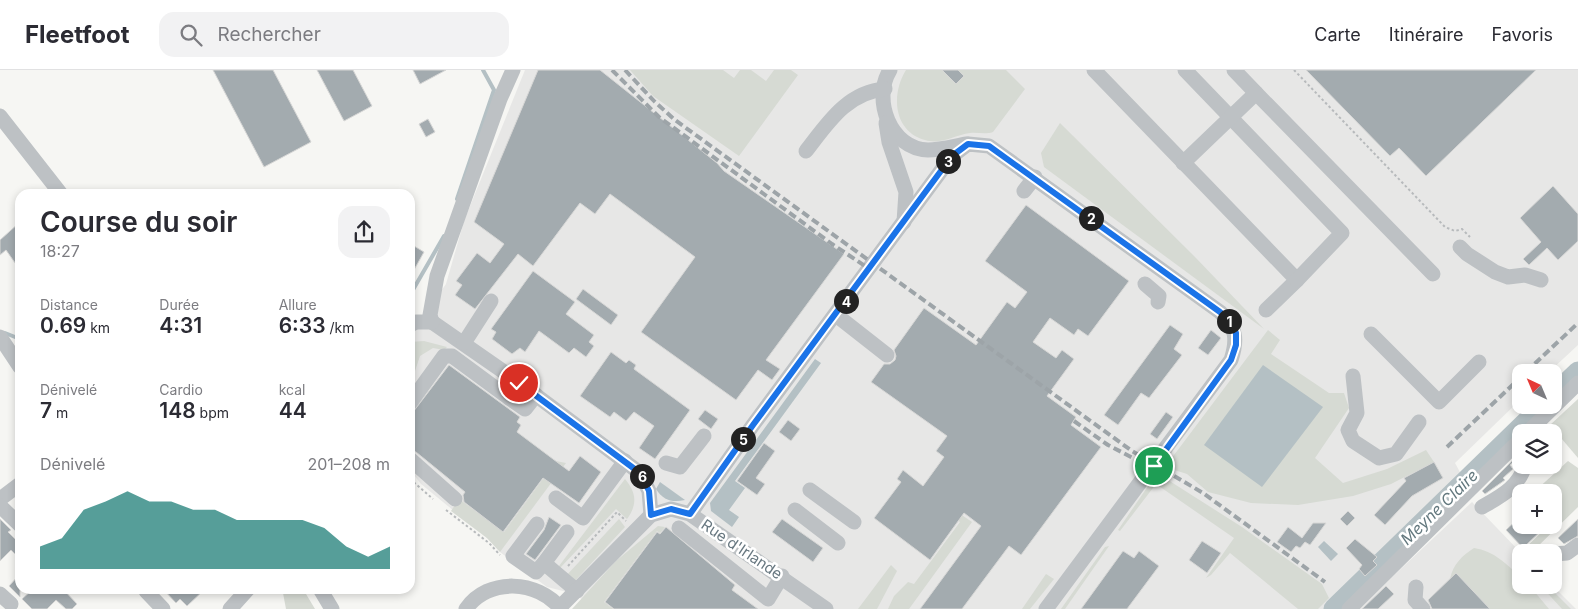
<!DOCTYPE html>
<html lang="fr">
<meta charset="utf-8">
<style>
body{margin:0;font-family:Inter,sans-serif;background:#f2f2f3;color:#2b2b33;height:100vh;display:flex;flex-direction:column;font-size:19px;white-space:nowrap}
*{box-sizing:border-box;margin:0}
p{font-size:16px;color:#7c7c81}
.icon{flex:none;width:28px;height:28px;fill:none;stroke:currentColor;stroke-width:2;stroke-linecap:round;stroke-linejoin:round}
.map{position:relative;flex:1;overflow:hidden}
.details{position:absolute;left:15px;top:119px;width:400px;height:405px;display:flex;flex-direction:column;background:#fff;border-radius:15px;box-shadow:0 2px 8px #0003}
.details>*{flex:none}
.needle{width:32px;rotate:316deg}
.tools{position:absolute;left:1512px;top:294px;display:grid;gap:10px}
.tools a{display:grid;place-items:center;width:50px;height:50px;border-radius:10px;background:#fff;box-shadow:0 2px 8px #0003;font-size:25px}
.pin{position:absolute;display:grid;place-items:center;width:42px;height:42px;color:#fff;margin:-21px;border:2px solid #fff;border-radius:50%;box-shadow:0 1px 5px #0007}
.km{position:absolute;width:25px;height:25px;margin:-12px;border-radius:50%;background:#222;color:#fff;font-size:14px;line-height:25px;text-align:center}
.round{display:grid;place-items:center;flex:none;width:52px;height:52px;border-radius:15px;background:#f2f2f3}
.overview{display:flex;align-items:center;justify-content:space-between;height:85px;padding:0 25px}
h1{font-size:28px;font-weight:600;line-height:38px}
.figures{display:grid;grid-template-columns:repeat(3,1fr);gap:8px;height:85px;padding:5px 25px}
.figures div{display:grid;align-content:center}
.figures b{font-size:21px;font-weight:600}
.figures small{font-size:14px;font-weight:400}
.figures p{font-size:14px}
.chart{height:140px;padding:10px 25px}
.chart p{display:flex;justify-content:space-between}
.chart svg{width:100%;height:90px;margin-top:5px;fill:#0f766e;opacity:.7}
header{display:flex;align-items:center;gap:30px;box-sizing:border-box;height:70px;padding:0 25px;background:#fff;border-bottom:1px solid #e1e1e2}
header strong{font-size:24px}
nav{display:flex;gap:28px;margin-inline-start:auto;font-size:18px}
.search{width:350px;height:45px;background:#f2f2f3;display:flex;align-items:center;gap:12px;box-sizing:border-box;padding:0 18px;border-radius:15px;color:#7c7c81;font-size:19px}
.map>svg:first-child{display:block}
</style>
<header>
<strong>Fleetfoot</strong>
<div class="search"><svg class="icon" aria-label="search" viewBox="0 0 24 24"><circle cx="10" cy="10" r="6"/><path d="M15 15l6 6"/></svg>Rechercher</div>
<nav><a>Carte</a><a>Itinéraire</a><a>Favoris</a></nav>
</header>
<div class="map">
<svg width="1578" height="539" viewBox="0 0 1578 539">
<rect width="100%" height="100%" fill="#f6f6f3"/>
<g fill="#e7e7e6">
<polygon points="525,0 1578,0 1578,275 1549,302 1521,302 1521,329 1455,393 1461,404 1391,476 1381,489 1327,539 595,539 575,524 547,517 500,482 487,468 421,414 410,400 410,265 446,214 464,151"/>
<polygon points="1472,432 1521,483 1521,515 1552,515 1576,539 1358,539"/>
</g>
<g fill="#d6dad3">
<polygon points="630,0 723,0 734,8 740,0 751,0 766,11 774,0 791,0 798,5 739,86 653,26"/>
<path d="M906,0H1006L1025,19L993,62C985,65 978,62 970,63C955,65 941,75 925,70C893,61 891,24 906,0Z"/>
<polygon points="1060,53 1195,187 1264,259 1044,97 1041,83"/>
<polygon points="1268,260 1280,270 1271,284 1329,323 1344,323 1349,338 1315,388 1343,413 1387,399 1426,380 1434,392 1391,414 1353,426 1298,435 1251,433 1208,422 1187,404 1165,397"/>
<polygon points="424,271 447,277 444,280 433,278 420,286 410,316 410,272"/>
<polygon points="1578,329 1578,388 1550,355"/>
<polygon points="556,391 566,393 500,482 487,468 451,441 459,429 504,462"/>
<polygon points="1568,391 1578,398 1578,437 1532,482 1529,482 1525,478 1549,455 1554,455 1554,450 1558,447 1554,442 1554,422 1534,422"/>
<polygon points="1157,403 1242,457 1322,514 1329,528 1318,539 1298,539 1230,483 1211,505 1206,508 1234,468 1156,414 1120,461 1118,460"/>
<path d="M625,409C636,422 638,434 627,449L616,439L560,498L559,496Z"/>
<polygon points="941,431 972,452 909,539 888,539 894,526 908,512 914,514 960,452 938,435"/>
<polygon points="619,449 625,457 572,514 565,507"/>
<polygon points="658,456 665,457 660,463 657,461 604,532 613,539 572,539 616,491"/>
<polygon points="1109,476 1065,539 1061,539 1105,477"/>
<path d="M1474,478C1494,481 1507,494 1521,508V515H1529L1549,539H1490L1456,503L1450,509C1453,494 1462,486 1474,478Z"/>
<polygon points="891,495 897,501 877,539 858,539"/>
<polygon points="1046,504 1054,509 1030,539 1022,539"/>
<polygon points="1540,515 1547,515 1571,539 1562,539"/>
<polygon points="258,519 303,519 315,539 286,539 283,523"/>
</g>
<g fill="#b4c0c4">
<polygon points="815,289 821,293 735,411 745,418 729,440 739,447 732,457 711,441 710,433"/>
<polygon points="1263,295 1323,337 1262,417 1204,375"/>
<path d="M660,412L685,430C672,433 663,430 656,419Z"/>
<polygon points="1324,471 1338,484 1331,491 1318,477"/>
</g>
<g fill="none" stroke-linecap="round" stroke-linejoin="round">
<g stroke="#b4c0c4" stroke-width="4">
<polyline points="457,129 494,20 483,0"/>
<polyline points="410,225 444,166"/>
<polyline points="5,263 20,269"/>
</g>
<g stroke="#b4c0c4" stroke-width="21">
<polyline points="1554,325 1578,302"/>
<polyline points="1334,539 1544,335"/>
</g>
</g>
<g fill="#a3abaf" stroke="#d7d7d6">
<polygon points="213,0 273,0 311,72 264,97"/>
<polygon points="317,0 353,0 372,36 344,51"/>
<polygon points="413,0 446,0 420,14"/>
<polygon points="538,0 600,0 717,93 724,101 844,184 766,290 780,299 772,310 758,300 736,330 641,262 695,187 610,124 595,144 580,133 533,196 518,184 475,239 455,225 462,215 456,211 477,183 490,193 504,174 474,152"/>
<polygon points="942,0 958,0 964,6 956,14"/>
<polygon points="1306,0 1536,0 1426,106 1399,78 1390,86"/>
<polygon points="428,49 435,62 426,67 419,54"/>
<polygon points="1553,116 1578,144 1578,171 1558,190 1547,178 1529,195 1523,189 1541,172 1520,148"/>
<polygon points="1026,135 1129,211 1088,266 1078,259 1074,265 1050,248 1033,272 1056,288 1062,280 1074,289 1047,326 1076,347 1071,355 1101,377 1021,485 1009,476 962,539 920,539 981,456 964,443 930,490 874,448 901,412 897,409 903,400 923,416 944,387 936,381 947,366 871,312 884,294 890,294 895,290 896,286 894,280 924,238 976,275 1007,232 1015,238 1027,222 985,191"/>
<polygon points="20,152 20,200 6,180 0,185 0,170"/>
<polygon points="414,176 424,182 410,207 410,183"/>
<polygon points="533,201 575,232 566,244 594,265 589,272 594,276 586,287 574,278 569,283 539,261 525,282 520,278 512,284 492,269 496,262 491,259"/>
<polygon points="583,219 618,245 611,255 576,229"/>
<polygon points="1170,255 1183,264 1174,279 1182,285 1149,328 1141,323 1118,355 1104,345"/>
<polygon points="1211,260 1221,268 1208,285 1198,278"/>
<polygon points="611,282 626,293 629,290 636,295 634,299 690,340 655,389 639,378 654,356 634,342 626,351 614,342 610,347 580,326"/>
<polygon points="449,295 520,347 517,352 521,355 517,362 569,401 580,386 601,402 579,433 543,408 503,462 464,432 463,425 465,422 416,382 410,380 410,346"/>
<polygon points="705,340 718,349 711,359 698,349"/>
<polygon points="1166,342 1173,347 1157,369 1150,364"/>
<polygon points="788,350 800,359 791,371 779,362"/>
<polygon points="764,373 775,381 756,408 765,414 757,425 737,411"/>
<polygon points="1521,382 1521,385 1510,395 1513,399 1503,408 1505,410 1485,424 1482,421"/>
<polygon points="1434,392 1443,408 1412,426 1385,455 1374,445 1406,411 1404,408"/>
<polygon points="1348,441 1355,448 1347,456 1340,449"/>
<polygon points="1521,446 1521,455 1547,455 1523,478 1506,460"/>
<polygon points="549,447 561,455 535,490 526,484 544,460"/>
<polygon points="0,449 11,460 8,462 20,474 20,489 11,480 0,491"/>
<polygon points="782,449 823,478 813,492 772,462"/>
<polygon points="1578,449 1578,466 1564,474 1558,468"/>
<polygon points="1313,453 1326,453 1310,475 1305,472 1300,478 1296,476 1291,482 1277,472 1288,457 1302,468"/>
<polygon points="666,457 735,515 732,520 758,539 614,539 605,532 657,462 660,464"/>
<polygon points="1355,469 1377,487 1373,491 1377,495 1365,506 1359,499 1362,495 1346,478"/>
<polygon points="1202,471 1221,483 1207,503 1189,490"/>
<polygon points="1123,481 1134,488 1139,481 1159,496 1127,539 1081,539"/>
<polygon points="1456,503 1490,539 1432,539 1428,530"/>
<polygon points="20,504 20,527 9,516"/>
<polygon points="1386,516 1394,524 1378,539 1362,539"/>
<polygon points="33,519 63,519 77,534 72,539 66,539 56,530 47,539 32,539 22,529"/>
<polygon points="163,519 205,519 187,536 180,529 176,533"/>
</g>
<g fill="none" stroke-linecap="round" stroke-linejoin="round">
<g stroke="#b7babc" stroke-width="2" stroke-dasharray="2.5 2.5" stroke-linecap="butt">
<polyline points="1294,0 1445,157 1455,161 1462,159 1470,167"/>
<polyline points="410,409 433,429"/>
<polyline points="446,440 489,473 500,485"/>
<polyline points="568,496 617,442 626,451"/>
</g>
<g stroke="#bdc1c4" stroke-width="15">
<path d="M890,0C872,29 890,79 928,80C940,80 955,76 967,74"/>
<polyline points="1094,0 1297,210 1266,240"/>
<polyline points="1185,0 1342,163 1297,210"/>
<polyline points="1234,0 1256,23"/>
<polyline points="0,46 61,124"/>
<polyline points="886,53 889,72 906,122 904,152"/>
<path d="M806,81C827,54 847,22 885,19"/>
<polyline points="1183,93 1256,23 1433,204"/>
<polyline points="1024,121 1035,107"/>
<polyline points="1460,177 1467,184 1495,202 1508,207 1525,205 1541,210"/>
<polyline points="1145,214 1159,226 1158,232"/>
<polyline points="836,245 887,285"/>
<polyline points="432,252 510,306 640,403 649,421 651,445"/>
<polyline points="432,252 430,245 437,206 500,29 513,0"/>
<polyline points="410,255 416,252 432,252"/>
<polyline points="1371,264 1439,332 1479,292"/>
<polyline points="0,267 20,297"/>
<polyline points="464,273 491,231"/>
<polyline points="1353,306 1357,343 1348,360 1353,371 1379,388 1396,384 1419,352"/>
<polyline points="509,328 525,339 536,325"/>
<polyline points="410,333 444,286 452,286 509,328 519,313"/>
<polyline points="1528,362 1578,313"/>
<polyline points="410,389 455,429"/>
<polyline points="666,393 680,397 704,366"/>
<polyline points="810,420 854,452"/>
<polyline points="556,428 583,448 625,391"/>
<polyline points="0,429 20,414"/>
<polyline points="0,436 20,455"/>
<path d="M1482,437C1501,426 1519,417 1525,395"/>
<polyline points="795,440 838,473"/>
<path d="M690,444L753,355L952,86L968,74L989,76L1220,242C1236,257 1238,269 1231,290L1046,539"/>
<polyline points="537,454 513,486 536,502 544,493"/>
<polyline points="679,458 768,529 782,506"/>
<polyline points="567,462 544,493 577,521"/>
<polyline points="1554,484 1567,483 1578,475"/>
<polyline points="1416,517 1415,530 1423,539"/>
<polyline points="320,519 332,539"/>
<polyline points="146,521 163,539"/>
<polyline points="0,524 11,534"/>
<polyline points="560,537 651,445 671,439 690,444 826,539"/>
<polyline points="230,539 248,519"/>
<path d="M466,539C488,507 538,510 561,539"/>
<polyline points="1349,539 1521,369"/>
</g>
<g stroke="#9da4a8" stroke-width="4" stroke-dasharray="8 4" stroke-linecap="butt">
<polyline points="612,0 659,47 832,174 868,198"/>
<polyline points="625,0 655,32 675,50 1132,381 1203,423 1325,512"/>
<polyline points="1526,302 1578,253"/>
<polyline points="1074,351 1108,375 1133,388"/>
<polyline points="1447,377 1521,307"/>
</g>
</g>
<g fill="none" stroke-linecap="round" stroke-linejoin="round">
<g stroke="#fff" stroke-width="10">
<polyline id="route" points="519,313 640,403 649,421 651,445 671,439 690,444 753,355 952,86 968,74 989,76 1220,242 1231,252 1236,263 1236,275 1231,290 1154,396"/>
</g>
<use href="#route" stroke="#1a73e8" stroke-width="6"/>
</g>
<g text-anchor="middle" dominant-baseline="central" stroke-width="5" stroke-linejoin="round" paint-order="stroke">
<g font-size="15" fill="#687881" stroke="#fff">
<text transform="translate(742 479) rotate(34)">Rue d'Irlande</text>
</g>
<g font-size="16" font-style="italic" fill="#63787e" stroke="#fff">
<text transform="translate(1439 437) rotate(-44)">Meyne Claire</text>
</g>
</g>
</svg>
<div class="tools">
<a><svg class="needle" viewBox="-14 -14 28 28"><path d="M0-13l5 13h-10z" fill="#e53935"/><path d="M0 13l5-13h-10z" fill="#7c7c81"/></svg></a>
<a><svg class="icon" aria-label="layers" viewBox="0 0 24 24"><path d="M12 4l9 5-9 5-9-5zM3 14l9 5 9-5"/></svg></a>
<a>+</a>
<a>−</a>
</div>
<div class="pin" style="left:1154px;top:396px;background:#1e9e55"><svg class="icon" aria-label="arrive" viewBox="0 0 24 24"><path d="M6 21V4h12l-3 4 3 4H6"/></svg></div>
<div class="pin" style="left:519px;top:313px;background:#d93025"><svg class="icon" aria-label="check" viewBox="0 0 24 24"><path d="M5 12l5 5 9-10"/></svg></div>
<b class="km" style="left:1229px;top:251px">1</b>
<b class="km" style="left:1091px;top:148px">2</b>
<b class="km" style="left:948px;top:91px">3</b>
<b class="km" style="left:846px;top:231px">4</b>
<b class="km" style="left:743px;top:369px">5</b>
<b class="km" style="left:642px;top:406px">6</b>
<section class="details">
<div class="overview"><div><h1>Course du soir</h1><p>18:27</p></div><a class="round"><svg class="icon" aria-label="share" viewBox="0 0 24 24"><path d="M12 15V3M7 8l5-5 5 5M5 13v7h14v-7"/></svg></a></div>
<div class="figures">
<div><p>Distance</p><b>0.69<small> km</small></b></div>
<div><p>Durée</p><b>4:31</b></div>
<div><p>Allure</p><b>6:33<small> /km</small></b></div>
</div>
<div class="figures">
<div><p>Dénivelé</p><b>7<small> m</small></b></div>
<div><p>Cardio</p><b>148<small> bpm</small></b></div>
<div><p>kcal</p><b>44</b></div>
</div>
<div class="chart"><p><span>Dénivelé</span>201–208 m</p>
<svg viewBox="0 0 160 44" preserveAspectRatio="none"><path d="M0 44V33L10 29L20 15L30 11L40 6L50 11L60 11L70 15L80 15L90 20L100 20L110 20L120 20L130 24L140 33L150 38L160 33V44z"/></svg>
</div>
</section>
</div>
